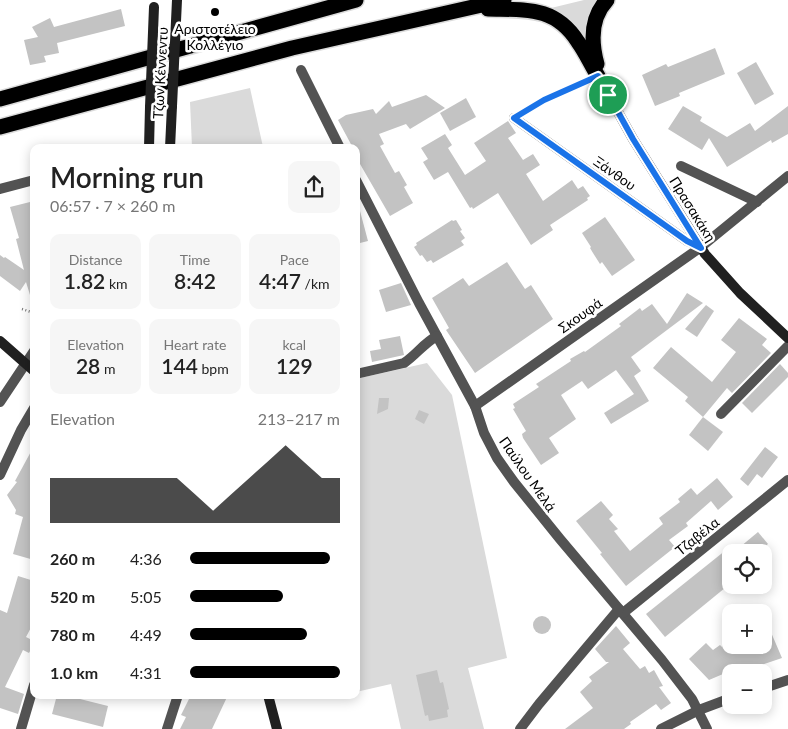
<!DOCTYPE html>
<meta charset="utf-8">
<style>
body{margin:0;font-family:Lato,sans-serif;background:#f6f6f6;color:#222;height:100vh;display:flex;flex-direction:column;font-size:19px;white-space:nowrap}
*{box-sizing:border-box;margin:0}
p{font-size:16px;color:#767676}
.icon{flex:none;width:28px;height:28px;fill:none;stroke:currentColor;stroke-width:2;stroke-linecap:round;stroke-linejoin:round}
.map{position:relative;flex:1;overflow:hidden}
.details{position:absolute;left:30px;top:144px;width:330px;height:555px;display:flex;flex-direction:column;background:#fff;border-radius:10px;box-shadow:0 2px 12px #0003}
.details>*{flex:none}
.fabs{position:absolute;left:722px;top:544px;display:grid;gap:10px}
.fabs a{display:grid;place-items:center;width:50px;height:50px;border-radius:10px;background:#fff;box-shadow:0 2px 12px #0003;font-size:25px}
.pin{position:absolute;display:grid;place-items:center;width:42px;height:42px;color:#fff;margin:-21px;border:2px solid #fff;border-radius:50%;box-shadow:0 1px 5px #0007}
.round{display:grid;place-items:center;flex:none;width:52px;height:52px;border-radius:10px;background:#f6f6f6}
.headline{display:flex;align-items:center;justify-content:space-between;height:85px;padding:0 20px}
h1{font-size:28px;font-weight:600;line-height:38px}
.figures{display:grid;grid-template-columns:repeat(3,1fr);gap:8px;height:85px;padding:5px 20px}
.figures div{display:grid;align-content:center;border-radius:10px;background:#f6f6f6;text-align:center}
.figures b{font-size:21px;font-weight:600}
.figures small{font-size:14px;font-weight:400}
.figures p{font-size:14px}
.chart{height:140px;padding:10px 20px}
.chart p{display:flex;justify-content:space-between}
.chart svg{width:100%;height:90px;margin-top:5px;fill:#000;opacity:.7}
ul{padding:0 20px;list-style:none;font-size:16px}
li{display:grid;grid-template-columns:80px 60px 1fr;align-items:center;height:38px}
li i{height:12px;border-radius:6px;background:#000}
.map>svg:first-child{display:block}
</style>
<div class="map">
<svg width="788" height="729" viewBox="0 0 788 729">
<rect width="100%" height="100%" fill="#fff"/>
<g fill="#dadada">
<polygon points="584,0 597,0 593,7 585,39 551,8"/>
<polygon points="250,88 263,147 192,147 190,102"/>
<polygon points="427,363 452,395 507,658 468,668 484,729 401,729 391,684 356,692 356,379"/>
</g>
<g fill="#c3c3c3">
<polygon points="121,9 125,26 57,43 59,53 44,56 46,62 30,65 24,40 38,37 32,27 50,18 54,27"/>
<polygon points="715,48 725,74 679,93 680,96 655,106 642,75 666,64 668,67"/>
<polygon points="756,62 774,94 755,105 737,73"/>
<polygon points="426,95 445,108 410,129 406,124 379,134 384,144 380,146 395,173 399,171 407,185 404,187 413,203 390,216 356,157 356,148 353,148 338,120 346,115 373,109 376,114 389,101 392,107"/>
<polygon points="466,98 476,117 450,131 440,113"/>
<polygon points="683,106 702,117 700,121 727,137 750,123 755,131 788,106 788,134 772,143 771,140 727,167 709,138 702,150 668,129"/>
<polygon points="508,121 516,133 508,138 523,160 533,154 540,165 526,174 543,201 572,180 578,189 583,186 590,196 587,198 588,200 550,225 553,230 531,245 498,193 473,209 472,207 470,208 448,172 434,180 423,162 428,159 421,148 445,134 452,145 448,148 465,175 486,161 474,143"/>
<polygon points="34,201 34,294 30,295 26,282 20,291 0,276 0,255 4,258 5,257 24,270 16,239 19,238 10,207"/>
<polygon points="356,211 360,211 368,241 356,244"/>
<polygon points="605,217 635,260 612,276 602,262 600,264 593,253 590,248 591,247 582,233"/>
<polygon points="452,220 453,221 456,220 462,230 460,231 465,238 461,241 464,245 433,263 431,260 427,262 422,255 420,256 414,247 417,245 416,243"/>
<polygon points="507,262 525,289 531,285 553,319 475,373 446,330 449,328 432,298 463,278 469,286"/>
<polygon points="401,283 411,305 386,312 379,290"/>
<polygon points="687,293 703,303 631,357 641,371 634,376 649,401 611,424 604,413 634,394 616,370 588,389 582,381 561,395 576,419 549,438 559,453 541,465 523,438 522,434 526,431 513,409 515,408 513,404 539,387 536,384 571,361 570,359 584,351 585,352 621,326 619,324 640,308 642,311 652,304 667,324"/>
<polygon points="706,305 714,311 697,337 685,329"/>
<polygon points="739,318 767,339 762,345 771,353 732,393 727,388 703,417 685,401 688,397 653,368 671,347 712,382 736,352 721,340"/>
<polygon points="400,336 404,355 372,362 370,351 381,349 379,340"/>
<polygon points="780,364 788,373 788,377 752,413 742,403"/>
<polygon points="379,398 389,398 388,409 377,414"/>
<polygon points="419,410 429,414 424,424 415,419"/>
<polygon points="703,417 723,432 708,451 689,435"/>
<polygon points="34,446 34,560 13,554 23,517 15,514 16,510 7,495 17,482 15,481"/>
<polygon points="765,447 778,457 762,478 757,474 748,486 740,479"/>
<polygon points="717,478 733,497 718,510 711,501 686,523 688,526 669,540 675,547 626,586 600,554 602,553 576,521 601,501 613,515 609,519 618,529 614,531 630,551 663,524 659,518 680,502 678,499 691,488 697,495"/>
<polygon points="758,532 768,544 758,552 734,552"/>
<polygon points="731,546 731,583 665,637 646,614"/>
<polygon points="18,576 34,581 34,622 26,637 34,641 34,643 29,653 23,650 5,687 24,694 18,714 0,708 0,610 7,613"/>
<circle cx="542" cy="625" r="9"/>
<polygon points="764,616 782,658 741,672 741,671 731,673 730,671 709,680 689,659 706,643 713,650 720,645 722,647 725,645 764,645"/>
<polygon points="616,626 630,643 623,649 640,669 645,666 649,673 654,670 663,686 659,687 671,703 661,710 656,704 630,722 631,724 624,729 565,729 593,708 580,692 592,681 589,677 609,662 606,662 595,649"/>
<polygon points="437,670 440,683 443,682 449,709 447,710 448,717 429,721 428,715 425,716 416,675"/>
<polygon points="57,695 64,695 108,706 103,727 52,714"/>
<polygon points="191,695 228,695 212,729 180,729 186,717 181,715"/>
</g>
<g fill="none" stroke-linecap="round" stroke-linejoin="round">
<g stroke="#dbdbdb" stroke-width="18">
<g id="highway">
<path d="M488,9C526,10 555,6 578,42C586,53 591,65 598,76"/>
<path d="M597,64C591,42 590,18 607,0"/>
<polyline points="0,99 356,0"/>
<polyline points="0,127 292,48 504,0"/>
</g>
</g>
<g stroke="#757575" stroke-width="2.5" stroke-dasharray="1 2.5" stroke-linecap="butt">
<polyline points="524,112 554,96 586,81"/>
<polyline points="22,309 34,313"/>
</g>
<g stroke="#535353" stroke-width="10">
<polyline points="301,70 340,148"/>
<polyline points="514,118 687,241 701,247"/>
<polyline points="681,166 757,202"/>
<polyline points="356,180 419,303 475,406 484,433 497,458 514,482 560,539 662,660 692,699 707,729"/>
<polyline points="0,189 34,180"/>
<path d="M356,374L404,363C416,355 424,343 437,336"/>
<polyline points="0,402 34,351"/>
<polyline points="475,406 701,247 788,176"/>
<polyline points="721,414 788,346"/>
<polyline points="0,475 21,430 34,408"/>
<polyline points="623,613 788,480"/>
<polyline points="764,688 788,680"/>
<polyline points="21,729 34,685"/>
<polyline points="167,729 178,695"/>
<polyline points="520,729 539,704 619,609"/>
<polyline points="661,729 699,710 731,698"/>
</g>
<g stroke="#202020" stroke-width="10">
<polyline points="598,76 633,139 705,254 740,293 788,338"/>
<polyline points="149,148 150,107"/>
<polyline points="170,148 172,106"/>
<polyline points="0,341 34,371"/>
<polyline points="268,695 277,729"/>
</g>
<use href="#highway" stroke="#000" stroke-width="15"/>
<g stroke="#202020" stroke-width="10">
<polyline points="172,106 177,0"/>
<polyline points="150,107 154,7"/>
</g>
</g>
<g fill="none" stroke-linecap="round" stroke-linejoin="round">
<g stroke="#fff" stroke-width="10">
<polygon id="route" points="598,76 633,139 701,248 687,241 514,118 544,100"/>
</g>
<use href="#route" stroke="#1a73e8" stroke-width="6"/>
</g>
<circle fill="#000" stroke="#fff" stroke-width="2" cx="215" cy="12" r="5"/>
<g text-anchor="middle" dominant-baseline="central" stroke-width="5" stroke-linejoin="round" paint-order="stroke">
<g font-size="14" fill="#000" stroke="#fff">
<text x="215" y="28">Αριστοτέλειο<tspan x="215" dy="16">Κολλέγιο</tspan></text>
</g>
<g font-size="14" fill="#000" stroke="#fff">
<text transform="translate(160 73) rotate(-87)">Τζων Κέννεντυ</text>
<text transform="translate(615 173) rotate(35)">Ξάνθου</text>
<text transform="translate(693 209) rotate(58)">Πρασακάκη</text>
<text transform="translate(580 315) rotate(-35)">Σκουφά</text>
<text transform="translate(528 474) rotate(55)">Παύλου Μελά</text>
<text transform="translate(697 536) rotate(-39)">Τζαβέλα</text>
</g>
</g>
</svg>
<div class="fabs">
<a><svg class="icon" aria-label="locate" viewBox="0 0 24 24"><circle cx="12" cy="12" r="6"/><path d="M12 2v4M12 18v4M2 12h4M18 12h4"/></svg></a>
<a>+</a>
<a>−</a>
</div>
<div class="pin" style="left:608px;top:95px;background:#1e9e55"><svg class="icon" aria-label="arrive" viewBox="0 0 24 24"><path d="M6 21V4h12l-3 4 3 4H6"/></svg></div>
<section class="details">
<div class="headline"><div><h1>Morning run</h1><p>06:57 · 7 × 260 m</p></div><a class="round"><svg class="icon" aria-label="share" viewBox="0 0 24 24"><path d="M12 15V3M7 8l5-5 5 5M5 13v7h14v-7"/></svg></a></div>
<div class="figures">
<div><p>Distance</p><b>1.82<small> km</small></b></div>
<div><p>Time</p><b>8:42</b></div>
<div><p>Pace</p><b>4:47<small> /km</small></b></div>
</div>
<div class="figures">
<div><p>Elevation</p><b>28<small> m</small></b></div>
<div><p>Heart rate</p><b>144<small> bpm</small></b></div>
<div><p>kcal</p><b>129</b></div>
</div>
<div class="chart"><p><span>Elevation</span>213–217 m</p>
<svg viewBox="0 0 160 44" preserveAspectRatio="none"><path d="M0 44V22L10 22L20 22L30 22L40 22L50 22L60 22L70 22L80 30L90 38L100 30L110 22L120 14L130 6L140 14L150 22L160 22V44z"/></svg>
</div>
<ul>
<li><b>260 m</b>4:36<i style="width:93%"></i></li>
<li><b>520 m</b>5:05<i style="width:62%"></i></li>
<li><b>780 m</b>4:49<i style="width:78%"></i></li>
<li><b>1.0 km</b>4:31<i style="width:100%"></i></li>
</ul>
</section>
</div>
